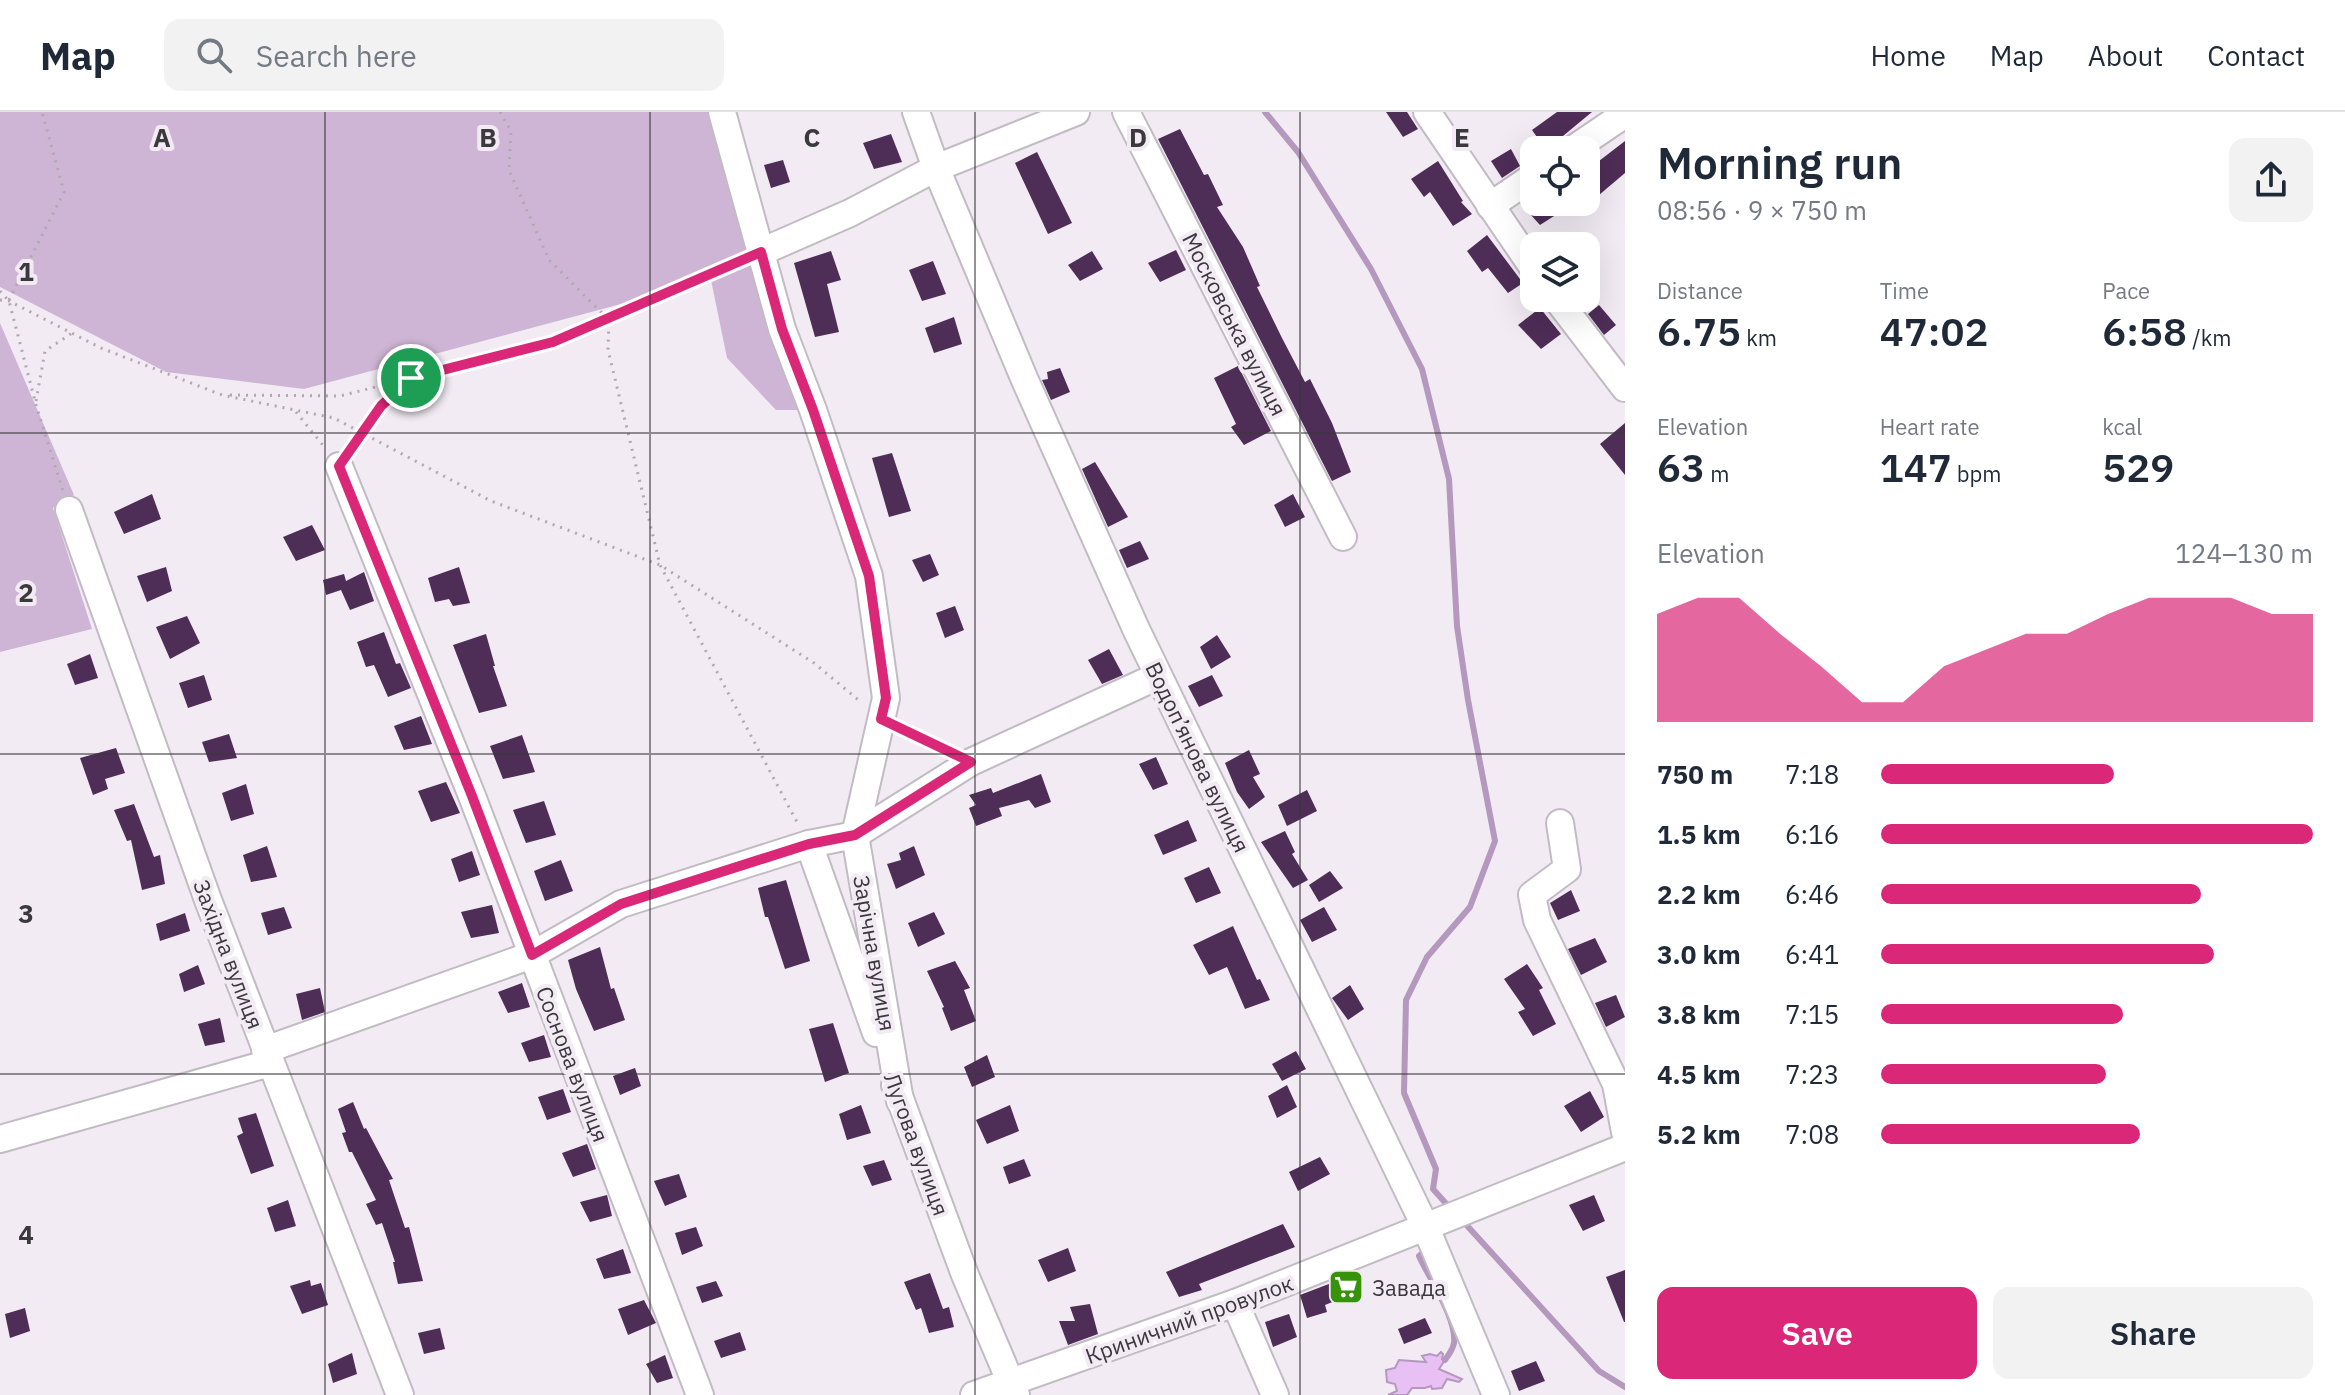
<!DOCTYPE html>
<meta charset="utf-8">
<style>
body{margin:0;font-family:"IBM Plex Sans",sans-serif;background:#f2f2f3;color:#1f2937;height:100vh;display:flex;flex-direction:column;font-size:30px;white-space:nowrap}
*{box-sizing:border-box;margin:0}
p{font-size:26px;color:#747a83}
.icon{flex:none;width:44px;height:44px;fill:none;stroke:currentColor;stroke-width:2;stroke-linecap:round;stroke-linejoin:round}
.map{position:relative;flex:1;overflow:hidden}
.details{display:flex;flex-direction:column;background:#fff;width:720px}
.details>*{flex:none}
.fabs{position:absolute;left:1520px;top:24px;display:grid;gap:16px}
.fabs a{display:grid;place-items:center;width:80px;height:80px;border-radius:16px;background:#fff;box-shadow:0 8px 32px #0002;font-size:40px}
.pin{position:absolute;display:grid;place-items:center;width:68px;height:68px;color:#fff;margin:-34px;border:4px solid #fff;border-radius:50%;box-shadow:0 2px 8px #0007}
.round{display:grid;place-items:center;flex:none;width:84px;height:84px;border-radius:16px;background:#f2f2f3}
.head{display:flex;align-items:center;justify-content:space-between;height:136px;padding:0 32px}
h1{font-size:44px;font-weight:600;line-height:60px}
.figures{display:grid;grid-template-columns:repeat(3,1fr);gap:12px;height:136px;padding:8px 32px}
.figures div{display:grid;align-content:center}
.figures b{font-size:40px;font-weight:600}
.figures small{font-size:22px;font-weight:400}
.figures p{font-size:22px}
.chart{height:224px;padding:16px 32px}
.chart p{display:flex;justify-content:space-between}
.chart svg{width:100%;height:144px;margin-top:8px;fill:#db2777;opacity:.7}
.cta{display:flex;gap:16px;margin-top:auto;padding:16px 32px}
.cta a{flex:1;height:92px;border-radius:16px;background:#db2777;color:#fff;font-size:32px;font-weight:600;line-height:92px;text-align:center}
.cta a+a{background:#f2f2f3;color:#1f2937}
ul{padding:0 32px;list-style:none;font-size:26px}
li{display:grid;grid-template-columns:128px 96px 1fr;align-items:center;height:60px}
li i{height:20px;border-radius:10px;background:#db2777}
header{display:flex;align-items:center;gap:48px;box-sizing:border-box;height:112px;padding:0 40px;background:#fff;border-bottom:2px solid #e0e1e3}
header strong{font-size:38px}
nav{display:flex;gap:44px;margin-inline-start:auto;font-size:28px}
.search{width:560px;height:72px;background:#f2f2f3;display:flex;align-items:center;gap:20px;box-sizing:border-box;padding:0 28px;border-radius:16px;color:#747a83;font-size:30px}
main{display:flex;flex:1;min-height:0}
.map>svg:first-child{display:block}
</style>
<header>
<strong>Map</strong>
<div class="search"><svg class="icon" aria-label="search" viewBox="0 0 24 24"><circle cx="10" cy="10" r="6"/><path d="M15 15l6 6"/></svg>Search here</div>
<nav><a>Home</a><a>Map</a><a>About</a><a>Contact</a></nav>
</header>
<main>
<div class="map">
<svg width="1625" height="1283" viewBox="0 0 1625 1283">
<rect width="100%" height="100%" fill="#f2ebf4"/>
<g fill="#ceb5d5">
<polygon points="0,0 722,0 813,298 776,298 727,246 711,168 304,277 166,260 0,175"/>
<polygon points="0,211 74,383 53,396 92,517 0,540"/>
</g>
<polygon fill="#e8c0f4" stroke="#b498bd" stroke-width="2" points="1441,1240 1443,1242 1442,1247 1445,1248 1439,1257 1462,1267 1459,1270 1447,1267 1442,1276 1432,1277 1431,1274 1425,1276 1412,1276 1407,1283 1388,1283 1397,1279 1395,1272 1387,1270 1386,1258 1395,1256 1399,1248 1426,1250 1422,1244 1430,1242 1437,1244"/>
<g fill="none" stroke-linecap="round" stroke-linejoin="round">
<g stroke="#b498bd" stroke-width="6">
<polyline points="1265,0 1298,40 1371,157 1422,257 1449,367 1457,514 1468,588 1495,729 1470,795 1427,845 1406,888 1404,981 1436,1057 1433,1077 1450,1096"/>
<polyline points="1461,1107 1599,1259 1625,1275"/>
<path d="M1427,1137L1419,1144C1429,1166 1457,1207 1454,1231C1453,1237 1448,1244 1445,1248"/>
</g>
</g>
<g fill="#4e2d57">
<polygon points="1386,0 1407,0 1418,17 1403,25"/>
<polygon points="1557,0 1592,0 1546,38 1532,18"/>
<polygon points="1180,17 1204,63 1208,62 1223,93 1217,95 1243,135 1260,174 1257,175 1282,226 1305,270 1310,267 1332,311 1351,360 1332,369 1158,27"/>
<polygon points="891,22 902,50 874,57 863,31"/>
<polygon points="1625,29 1625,61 1586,94 1586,59"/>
<polygon points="1511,37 1520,54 1502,66 1491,49"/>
<polygon points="1037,40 1072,111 1048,122 1015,51"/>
<polygon points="783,48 790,70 771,76 764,53"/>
<polygon points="1438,49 1463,89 1461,90 1472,102 1453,114 1430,80 1424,85 1411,67"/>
<polygon points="1535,90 1576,90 1540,113 1530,102 1540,96"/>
<polygon points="1487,123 1523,171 1508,181 1488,156 1482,160 1467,139"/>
<polygon points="1176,138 1186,158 1160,170 1148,151"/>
<polygon points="831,139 841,168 827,172 839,220 815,225 794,151"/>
<polygon points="1092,139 1103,157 1080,169 1068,153"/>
<polygon points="933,149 946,182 922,189 909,158"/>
<polygon points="1599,193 1616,213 1604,223 1588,202"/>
<polygon points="1540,196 1561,222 1541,237 1518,213"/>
<polygon points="954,205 962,232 934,241 925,216"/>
<polygon points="1238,254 1271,319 1244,333 1231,315 1236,312 1214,266"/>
<polygon points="1060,256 1070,280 1051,288 1042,268 1048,267 1047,260"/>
<polygon points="1625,311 1625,363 1600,332"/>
<polygon points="892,341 911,399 889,405 872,346"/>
<polygon points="1095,350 1128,405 1108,415 1082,357"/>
<polygon points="152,382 161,407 124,422 114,400"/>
<polygon points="1293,382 1305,405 1285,415 1274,393"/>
<polygon points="312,413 325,438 296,449 283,425"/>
<polygon points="1140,429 1149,447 1127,456 1119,438"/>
<polygon points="930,442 939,463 923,470 912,448"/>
<polygon points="166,455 172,479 147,490 137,464"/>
<polygon points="459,455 470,491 453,494 449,487 435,490 428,466"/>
<polygon points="364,460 374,489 350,498 341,478 326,483 323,468 344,462 346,469"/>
<polygon points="955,494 964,518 945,526 936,501"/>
<polygon points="187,504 200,531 170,547 156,515"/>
<polygon points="384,520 396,552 400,551 411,576 388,585 374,553 366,555 357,530"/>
<polygon points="486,522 495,554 493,554 507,594 479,601 453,533"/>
<polygon points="1217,523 1231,545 1211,557 1200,535"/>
<polygon points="1109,537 1123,563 1102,572 1088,548"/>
<polygon points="90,542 98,566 75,573 67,552"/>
<polygon points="204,563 212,588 188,596 179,571"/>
<polygon points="1212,563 1223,584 1199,595 1188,574"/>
<polygon points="421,604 432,632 404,638 394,614"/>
<polygon points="229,622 237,646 209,650 202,630"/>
<polygon points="522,623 535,660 503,667 490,634"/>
<polygon points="116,636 125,661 105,667 108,677 93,683 80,646"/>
<polygon points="1249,638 1260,662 1253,665 1265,685 1249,697 1237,680 1225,651"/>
<polygon points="1156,645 1168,672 1153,678 1139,652"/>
<polygon points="1041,662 1051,690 1035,696 1029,688 999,696 1002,704 976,714 969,696 976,693 969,683 991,676 993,681"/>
<polygon points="446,670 460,701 431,710 418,679"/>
<polygon points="246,672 254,702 231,709 222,681"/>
<polygon points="1307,678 1317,699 1287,714 1278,693"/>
<polygon points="544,689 556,723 526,731 513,698"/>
<polygon points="134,692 154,745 160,743 165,772 142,778 131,728 127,729 114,698"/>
<polygon points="1188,708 1197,729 1163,743 1154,723"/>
<polygon points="1285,719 1295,740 1292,742 1308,768 1293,776 1261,730"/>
<polygon points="267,734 277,765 251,770 243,743"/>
<polygon points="914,734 925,763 896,777 887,752 901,748 899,741"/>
<polygon points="472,739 480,763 459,770 451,747"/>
<polygon points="561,748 573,779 545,789 534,759"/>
<polygon points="1209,755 1221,781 1196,791 1184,766"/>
<polygon points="1330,759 1343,776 1319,790 1309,773"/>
<polygon points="786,768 810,849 785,857 768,805 765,805 758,776"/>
<polygon points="1571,778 1580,799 1558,808 1550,791"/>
<polygon points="492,793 499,821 471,826 461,800"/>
<polygon points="284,795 292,816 268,823 261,801"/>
<polygon points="1324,795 1337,818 1312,830 1300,808"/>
<polygon points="934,800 945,822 918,835 908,811"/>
<polygon points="185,801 190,819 160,829 156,812"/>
<polygon points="1233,814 1257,868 1260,867 1270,888 1245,897 1227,855 1209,863 1193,833"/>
<polygon points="1595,826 1607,850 1581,863 1568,837"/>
<polygon points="600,835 611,877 614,876 625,908 594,919 576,877 568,848"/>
<polygon points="955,849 970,876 964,878 976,909 951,919 942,896 944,895 927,859"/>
<polygon points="1527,852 1543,876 1539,878 1556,912 1533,924 1518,900 1525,897 1504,867"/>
<polygon points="198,853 205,872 184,880 179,862"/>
<polygon points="522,871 530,895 508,901 498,880"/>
<polygon points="1350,873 1364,897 1348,908 1332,886"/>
<polygon points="320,876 325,900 302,908 296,882"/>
<polygon points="1616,883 1625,905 1606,915 1595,891"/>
<polygon points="220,906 225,930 205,934 198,912"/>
<polygon points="833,911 849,961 825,970 809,917"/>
<polygon points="544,923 551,945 529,950 521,931"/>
<polygon points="1296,939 1306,957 1282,969 1272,952"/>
<polygon points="987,943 995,965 972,975 964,955"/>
<polygon points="635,956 641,974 620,983 613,964"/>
<polygon points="1287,973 1297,995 1277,1006 1268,984"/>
<polygon points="563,977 571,1000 547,1008 538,985"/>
<polygon points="1590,979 1604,1005 1581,1020 1564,994"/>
<polygon points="353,990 364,1017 366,1016 393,1067 389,1068 405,1116 409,1115 423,1169 398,1172 393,1150 395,1150 382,1111 376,1113 366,1092 376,1088 352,1040 349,1040 342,1021 346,1020 338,997"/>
<polygon points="861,993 871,1021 847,1028 839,1002"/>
<polygon points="1010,993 1019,1019 987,1032 976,1008"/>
<polygon points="256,1001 274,1054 251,1062 237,1024 243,1021 238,1006"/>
<polygon points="587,1032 596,1057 573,1065 562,1041"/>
<polygon points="1320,1045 1330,1062 1298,1079 1289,1060"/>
<polygon points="1024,1047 1031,1064 1009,1072 1003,1055"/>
<polygon points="884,1048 892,1068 872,1074 863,1054"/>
<polygon points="679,1062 687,1085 665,1094 654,1069"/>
<polygon points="607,1083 612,1104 590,1110 580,1090"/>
<polygon points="1594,1083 1605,1109 1583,1119 1569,1093"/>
<polygon points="288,1088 296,1114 275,1120 267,1096"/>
<polygon points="1283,1112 1295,1135 1199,1172 1202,1178 1179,1185 1166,1160"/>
<polygon points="696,1115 703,1134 682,1143 675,1121"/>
<polygon points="1068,1136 1076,1159 1048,1170 1038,1148"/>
<polygon points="623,1137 631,1161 604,1167 596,1147"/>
<polygon points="1625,1158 1625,1210 1624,1210 1606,1165"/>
<polygon points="930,1161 943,1197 949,1195 954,1215 929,1221 921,1196 916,1198 904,1170"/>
<polygon points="1355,1162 1362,1178 1325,1193 1327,1200 1307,1206 1300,1183"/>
<polygon points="310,1168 311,1174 321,1171 328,1193 302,1202 290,1174"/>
<polygon points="716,1169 723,1184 702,1191 696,1175"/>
<polygon points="644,1188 656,1211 628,1223 618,1197"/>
<polygon points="1090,1192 1098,1222 1068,1233 1059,1209 1075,1209 1070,1195"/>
<polygon points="25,1196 30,1219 10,1226 5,1202"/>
<polygon points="1289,1202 1297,1225 1273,1235 1265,1210"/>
<polygon points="1425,1206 1432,1221 1404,1232 1398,1217"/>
<polygon points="440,1216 445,1237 424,1242 418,1221"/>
<polygon points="740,1220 746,1238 721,1246 714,1229"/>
<polygon points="352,1241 357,1262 333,1271 328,1252"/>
<polygon points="665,1243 673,1266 657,1271 646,1252"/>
<polygon points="1536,1249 1545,1269 1519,1279 1511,1259"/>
</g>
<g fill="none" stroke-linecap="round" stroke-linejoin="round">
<g stroke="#c2bbc4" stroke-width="30">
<g id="minor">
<polyline points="722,0 782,217 813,298 869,464 886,586 855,723 900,989"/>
<polyline points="916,0 936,56 1024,266 1136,517 1426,1116 1496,1283"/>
<polyline points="1126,0 1343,425"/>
<polyline points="1427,0 1534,157"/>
<polyline points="1572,38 1625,2"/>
<polyline points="1490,94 1534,64"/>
<polyline points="761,140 850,101 936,56 1076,0"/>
<polyline points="1556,186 1625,276"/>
<polyline points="339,354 472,684 700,1283"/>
<polyline points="69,398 208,788 400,1283"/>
<polyline points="1560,711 1567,757 1532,783 1537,808 1616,972 1625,1020"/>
<polyline points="809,732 876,921"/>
<polyline points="265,938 532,843 621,792 809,732 855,723 971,650 1158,564"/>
<polyline points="895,973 965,1163 1016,1283"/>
<polyline points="0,1027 270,951"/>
<polyline points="1235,1191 1275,1283"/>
<polyline points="974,1283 1235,1191 1625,1035"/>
</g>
</g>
<g stroke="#aea9af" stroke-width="3" stroke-dasharray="2 6" stroke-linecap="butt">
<polyline points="500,0 511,19 509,58 549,148 609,208 608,238 660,453 798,712"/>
<polyline points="0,179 9,189 36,293 63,379"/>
<polyline points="0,188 9,189 101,236 222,283 334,306 491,389 660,453 814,551 862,591"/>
<polyline points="9,188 64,80 42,0"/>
<polyline points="230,283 340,284 553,230 739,150"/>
<polyline points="36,289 45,239 72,221"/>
<polyline points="296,300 326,337"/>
<polyline points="352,336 381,294 408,268"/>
<polyline points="902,617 949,639"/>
</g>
<use href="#minor" stroke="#fff" stroke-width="26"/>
</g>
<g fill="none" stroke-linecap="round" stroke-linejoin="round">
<g stroke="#fff" stroke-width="16">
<polygon id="route" points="761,140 782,217 813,298 869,464 886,586 881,607 971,650 855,723 809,732 621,792 532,843 472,684 339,354 381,294 411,266 553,230"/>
</g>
<use href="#route" stroke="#db2777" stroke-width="10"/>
</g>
<path fill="none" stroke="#3b393c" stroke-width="2" stroke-opacity="0.55" d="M325,0V1283M650,0V1283M975,0V1283M1300,0V1283M0,321H1625M0,642H1625M0,962H1625"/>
<defs>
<g id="supermarket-square" transform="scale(1.8)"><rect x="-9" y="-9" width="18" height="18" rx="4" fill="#379308" stroke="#f2ebf4"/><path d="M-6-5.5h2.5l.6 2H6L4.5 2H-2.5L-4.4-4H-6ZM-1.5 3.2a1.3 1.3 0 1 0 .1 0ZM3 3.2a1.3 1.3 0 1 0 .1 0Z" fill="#fff"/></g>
</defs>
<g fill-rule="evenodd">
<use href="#supermarket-square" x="1346" y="1175"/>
</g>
<g text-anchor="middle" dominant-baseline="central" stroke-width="8" stroke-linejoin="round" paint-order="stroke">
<g font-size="22" fill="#3b393c" stroke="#f2ebf4">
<text transform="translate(1235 212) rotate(63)">Московська вулиця</text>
<text transform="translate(1198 645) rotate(64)">Водоп’янова вулиця</text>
<text transform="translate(875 841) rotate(80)">Зарічна вулиця</text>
<text transform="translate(229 842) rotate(69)">Західна вулиця</text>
<text transform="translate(573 952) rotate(69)">Соснова вулиця</text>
<text transform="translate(917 1032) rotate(70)">Лугова вулиця</text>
<text transform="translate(1189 1207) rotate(-20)">Криничний провулок</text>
</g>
<g font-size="22" fill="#3b393c" stroke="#f2ebf4" text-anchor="start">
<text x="1372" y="1175">Завада</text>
</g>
</g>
<g font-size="26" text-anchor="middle" font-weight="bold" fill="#3b393c" stroke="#f2ebf4" stroke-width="8" stroke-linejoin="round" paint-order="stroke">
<text x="162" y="35">A</text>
<text x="488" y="35">B</text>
<text x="812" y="35">C</text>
<text x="1138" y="35">D</text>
<text x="1462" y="35">E</text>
<text x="26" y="169">1</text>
<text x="26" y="490">2</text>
<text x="26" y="811">3</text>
<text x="26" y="1132">4</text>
</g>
</svg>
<div class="fabs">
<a><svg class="icon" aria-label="locate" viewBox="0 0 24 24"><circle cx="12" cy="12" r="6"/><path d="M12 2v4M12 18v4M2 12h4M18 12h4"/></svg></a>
<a><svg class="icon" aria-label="layers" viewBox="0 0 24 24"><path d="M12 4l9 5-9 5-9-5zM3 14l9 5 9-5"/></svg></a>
</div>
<div class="pin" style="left:411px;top:266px;background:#1e9e55"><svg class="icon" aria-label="arrive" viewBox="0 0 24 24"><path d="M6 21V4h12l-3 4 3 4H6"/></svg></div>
</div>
<section class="details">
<div class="head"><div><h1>Morning run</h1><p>08:56 · 9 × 750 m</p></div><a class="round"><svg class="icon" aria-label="share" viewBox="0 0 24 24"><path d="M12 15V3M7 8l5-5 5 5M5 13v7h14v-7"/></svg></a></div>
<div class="figures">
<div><p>Distance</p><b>6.75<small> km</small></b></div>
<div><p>Time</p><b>47:02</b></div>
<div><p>Pace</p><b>6:58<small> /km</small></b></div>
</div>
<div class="figures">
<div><p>Elevation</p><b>63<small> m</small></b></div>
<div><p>Heart rate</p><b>147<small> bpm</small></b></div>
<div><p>kcal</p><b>529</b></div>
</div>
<div class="chart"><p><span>Elevation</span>124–130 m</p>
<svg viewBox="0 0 160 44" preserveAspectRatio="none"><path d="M0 44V11L10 6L20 6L30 17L40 27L50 38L60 38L70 27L80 22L90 17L100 17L110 11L120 6L130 6L140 6L150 11L160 11V44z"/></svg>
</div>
<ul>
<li><b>750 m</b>7:18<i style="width:54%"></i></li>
<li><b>1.5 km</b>6:16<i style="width:100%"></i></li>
<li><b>2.2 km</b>6:46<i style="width:74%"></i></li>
<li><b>3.0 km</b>6:41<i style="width:77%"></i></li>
<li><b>3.8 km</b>7:15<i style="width:56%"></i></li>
<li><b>4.5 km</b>7:23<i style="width:52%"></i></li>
<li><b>5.2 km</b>7:08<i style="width:60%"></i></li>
</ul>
<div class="cta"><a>Save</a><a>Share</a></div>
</section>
</main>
